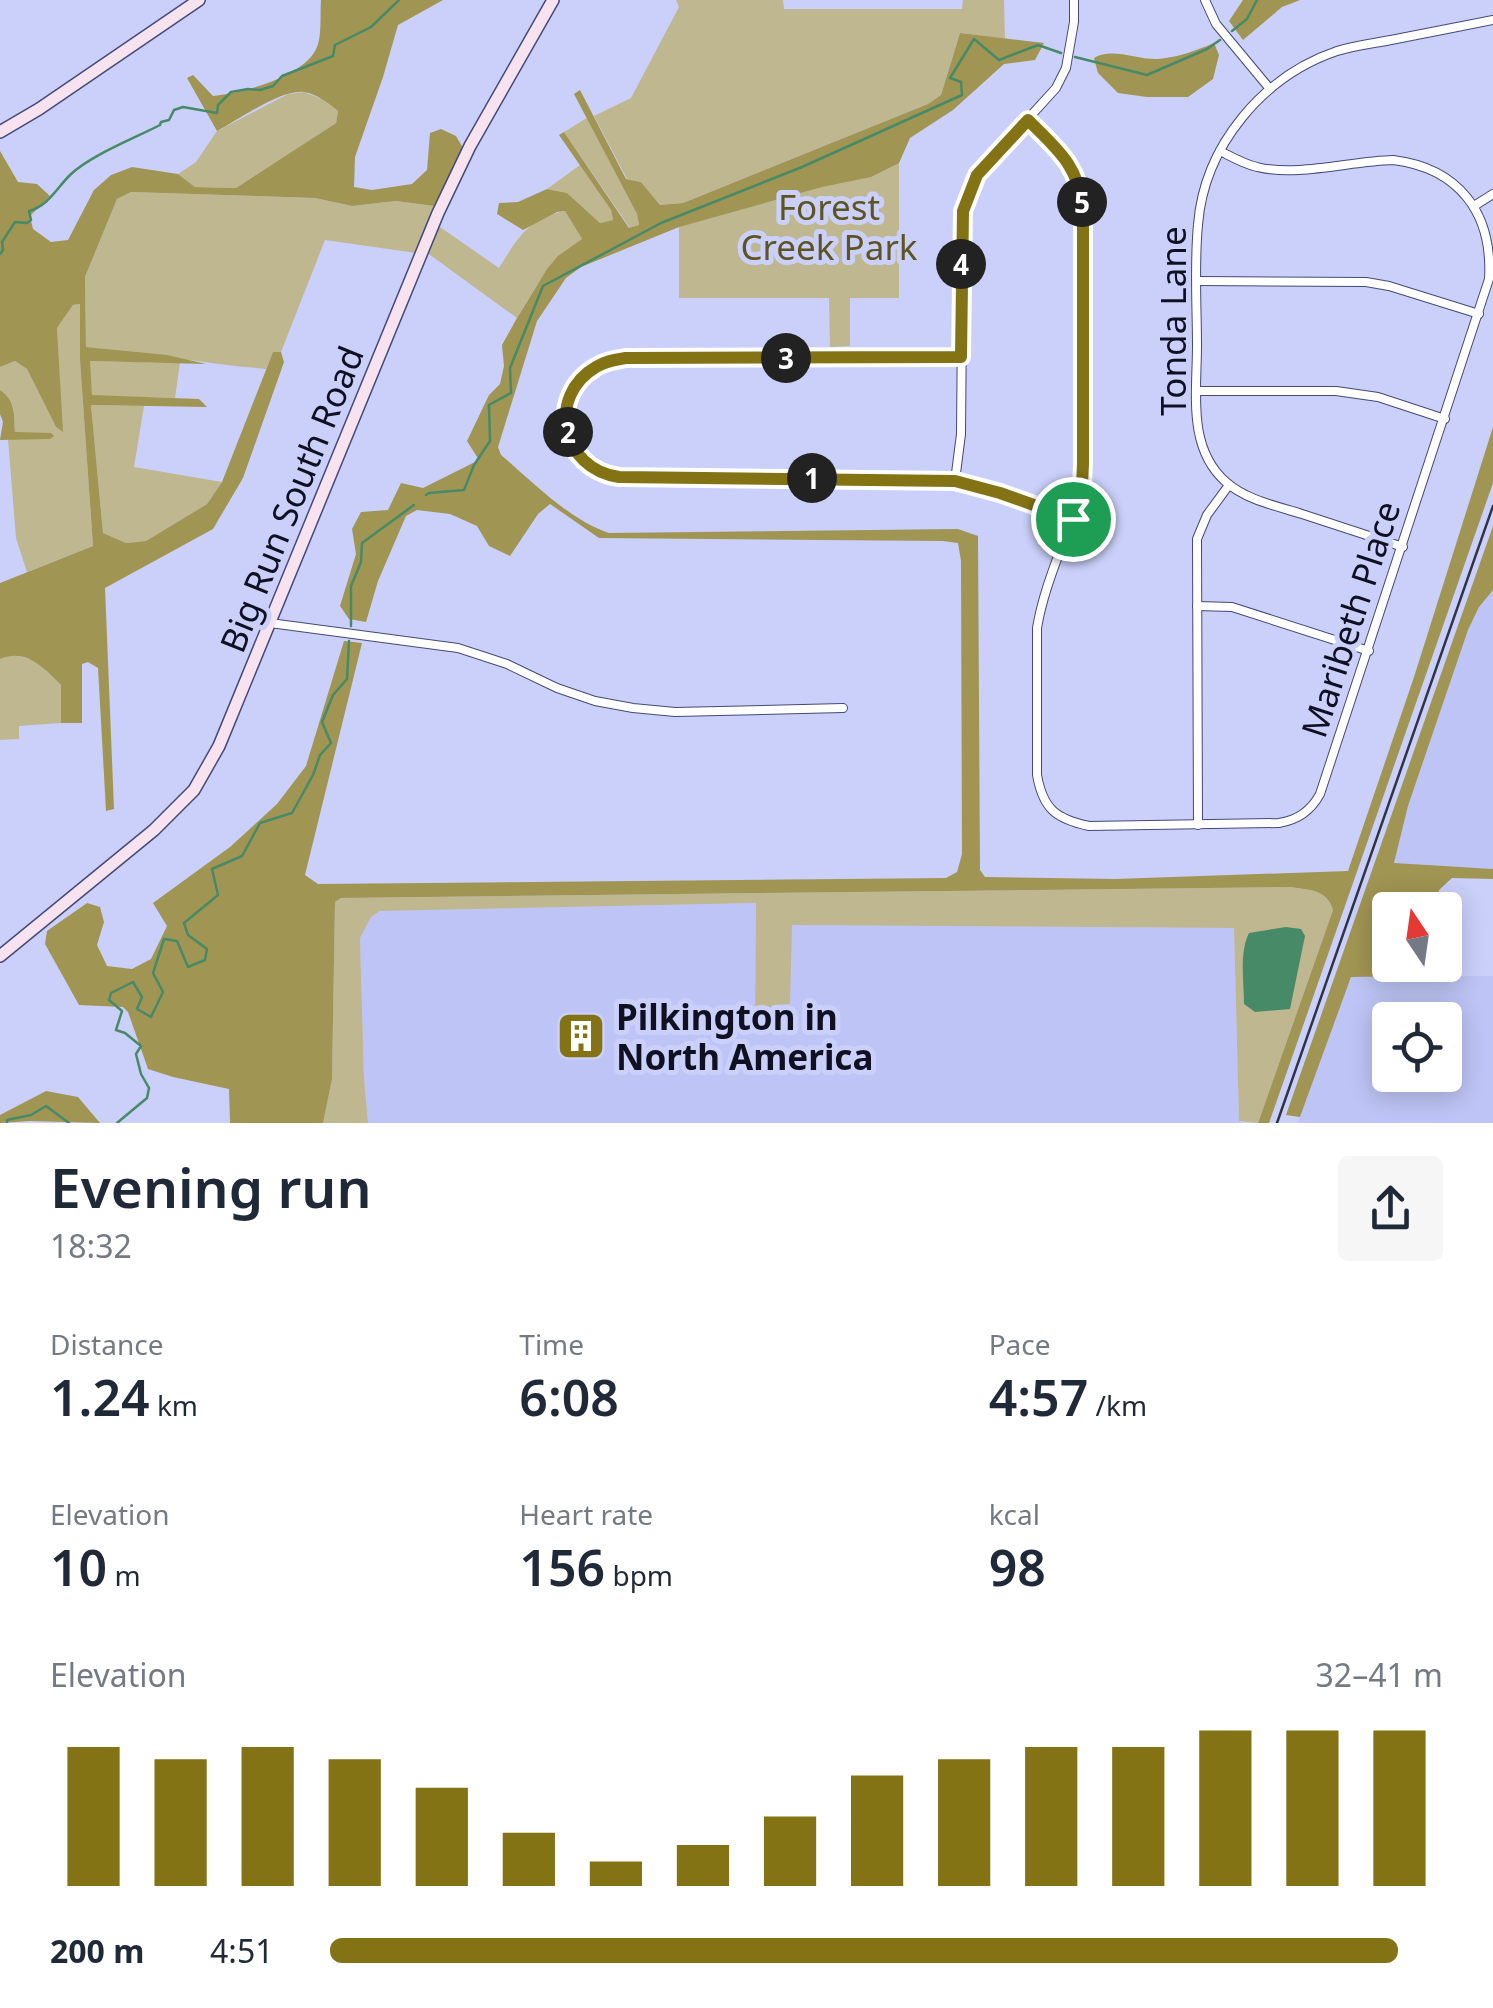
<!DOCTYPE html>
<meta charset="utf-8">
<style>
body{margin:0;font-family:"Noto Sans",sans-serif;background:#f6f6f7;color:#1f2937;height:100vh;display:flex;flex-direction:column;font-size:38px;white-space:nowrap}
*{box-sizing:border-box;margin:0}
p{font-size:32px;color:#747a83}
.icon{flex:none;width:55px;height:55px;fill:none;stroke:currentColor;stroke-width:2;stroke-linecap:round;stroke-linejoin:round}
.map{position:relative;height:1123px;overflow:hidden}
.panel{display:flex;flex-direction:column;background:#fff;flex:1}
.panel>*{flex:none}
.needle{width:65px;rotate:347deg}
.buttons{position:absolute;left:1372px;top:892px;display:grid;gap:20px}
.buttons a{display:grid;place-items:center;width:90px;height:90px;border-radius:10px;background:#fff;box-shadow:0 5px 25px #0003;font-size:50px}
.pin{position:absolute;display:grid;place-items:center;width:85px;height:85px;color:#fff;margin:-42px;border:5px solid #fff;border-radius:50%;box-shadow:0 2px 10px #0007}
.km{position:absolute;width:50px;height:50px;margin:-25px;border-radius:50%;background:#222;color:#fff;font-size:28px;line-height:50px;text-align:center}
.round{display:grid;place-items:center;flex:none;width:105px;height:105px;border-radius:10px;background:#f6f6f7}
.headline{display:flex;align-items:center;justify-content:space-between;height:170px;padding:0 50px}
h1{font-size:55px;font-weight:600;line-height:75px}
.metrics{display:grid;grid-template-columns:repeat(3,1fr);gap:15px;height:170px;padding:10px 50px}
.metrics div{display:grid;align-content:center}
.metrics b{font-size:50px;font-weight:600}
.metrics small{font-size:28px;font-weight:400}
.metrics p{font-size:28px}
.chart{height:280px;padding:20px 50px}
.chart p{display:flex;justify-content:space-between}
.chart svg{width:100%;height:180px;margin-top:10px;stroke:#837314;stroke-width:6}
ul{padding:0 50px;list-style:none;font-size:32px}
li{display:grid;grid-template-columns:160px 120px 1fr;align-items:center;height:75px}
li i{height:25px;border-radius:12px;background:#837314}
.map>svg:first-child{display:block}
</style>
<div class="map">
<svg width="1493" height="1123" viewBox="0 0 1493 1123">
<rect width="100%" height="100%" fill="#cad0fa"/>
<g fill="#bec4f5" fill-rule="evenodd">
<polygon points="1493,590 1493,869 1394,864 1408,806 1468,630 1479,607"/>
<polygon points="756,903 755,1019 773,1005 790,1003 791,925 1234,928 1239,1121 1242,1123 368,1123 364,1078 360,938 371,917 380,911"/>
<path d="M1493,976V1123H1298L1351,977ZM1390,1020H1445V1075H1390Z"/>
</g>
<g fill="#bfb790">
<polygon points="676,0 783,0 784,9 962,9 963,0 1004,0 1005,39 960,33 941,95 928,104 683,203 660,205 641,182 627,179 594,116 631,98 679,7"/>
<polygon points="304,92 322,99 338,111 336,123 236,188 195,187 178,174 196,162 217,131 288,94"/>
<polygon points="587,118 637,214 639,225 630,228 564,132"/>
<polygon points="899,123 899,298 850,298 850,346 830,347 829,298 679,298 679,214"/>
<polygon points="580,165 611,210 613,220 600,223 567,193 547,189"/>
<path d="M131,192L315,198L352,206L396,201L434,206L416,253L325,240L281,352L273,353L266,369C206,364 147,353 86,347L85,277L117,199Z"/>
<path d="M565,211L582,239C547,264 539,282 517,318L426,252L437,225L499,268C518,238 527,219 565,211Z"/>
<path d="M80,304V360L93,546L27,572L16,538L8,439H50L51,433H15C14,415 16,400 0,390V367L15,361L27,369L56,427L62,431L57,328L73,305Z"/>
<polygon points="89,361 180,363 175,398 92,396"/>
<polygon points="91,405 144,406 134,467 222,482 207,504 146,541 126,543 103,533"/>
<polygon points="12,654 36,661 61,685 61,723 19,726 19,739 0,740 0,659"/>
<path d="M1290,887C1309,890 1327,889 1333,910L1258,1123L1239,1121L1234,928L792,925L790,1004L773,1005L755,1021L756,903L380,911L371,917L360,938L364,1078L368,1123H323L332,1078L335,902L341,898Z"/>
</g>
<g fill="#a19553">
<path d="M321,0H443L398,25L383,77L355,157L354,187L372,190L412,184L427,170L430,133L441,129L456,136L463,148L434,206L396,201L352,206L315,198L131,192L117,199L85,277L86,347L167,355L206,364L90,361L92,395L199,399L207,407L91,405L103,533L126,543L146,541L207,504L222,482L273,352H281L284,362L243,478L213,529L105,588L114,809L106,811L98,668L88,662L82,664V723H61V685C43,667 26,648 0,659V583L93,546L80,360V304L73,305L57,328L63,432L56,427L27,369L15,361L0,367V151L18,182L37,184L50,196L30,216L33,229L51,242L68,240L94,190L111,175L132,167L178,174L195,187L236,188L336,123L338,111C328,103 317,94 304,92C281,89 238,120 217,131L187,78L193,75L213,96C242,93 305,77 317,47C322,36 320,12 321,0Z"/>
<polygon points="1243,0 1300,0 1282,7 1243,40 1229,21"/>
<path d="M960,33L1044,43L1035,60L1004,64L953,110L910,138L899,163L871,177L822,187L679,227L581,267L566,278L537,321L498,447L501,455C534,483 568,519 609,533L958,529L978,536L980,870L985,877L1115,879L1348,871L1414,677L1493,427V483L1269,1123H1258L1333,910C1327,889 1309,890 1290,887L341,898L335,902L332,1079L323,1123H230L229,1089L173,1077L148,1069L128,1012L123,1007L79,1005L45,944L47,931L87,903L100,907L104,922L97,945L107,966L132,969L151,959L167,926L153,903L230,847L277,804L306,766L344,641L362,643L305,875L318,884L946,878L957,872L962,854L961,561L958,543L943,541L599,538L550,504L538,514L510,556L489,546L477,526L450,514L417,510L406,516L378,581L366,622L349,619L340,606L356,554L352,529L361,512L388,510L401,483L423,488L479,460L467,441L489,395L500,384L504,366L502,345L517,318L547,269L558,256L582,239L565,211L557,212L523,230L497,214L499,203L518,202L547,189L567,193L600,223L613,220L611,210L559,135L564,132L629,228L639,225L637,214L574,94L580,90L626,179L641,182L660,205L683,203L928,104L941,95Z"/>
<path d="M1214,43L1219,55L1213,79L1188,97H1147L1118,93L1098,73L1094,58C1112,47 1137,60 1158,59C1179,57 1195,51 1214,43Z"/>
<path d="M0,390C16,400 14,416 15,432L51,433L54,436L50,439L0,440L3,422L0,414Z"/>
<polygon points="1493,526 1493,590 1479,607 1468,630 1408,806 1394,863 1493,869 1493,879 1452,878 1439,890 1436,910 1390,910 1390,965 1425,965 1423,976 1351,977 1300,1117 1286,1115"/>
<polygon points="46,1091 78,1097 100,1123 30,1121 0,1123 0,1115"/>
</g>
<path fill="#478a67" d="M1286,927L1301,929L1305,936L1290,1009L1255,1012L1244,1004C1244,982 1239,953 1249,933Z"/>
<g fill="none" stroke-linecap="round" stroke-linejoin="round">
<g stroke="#478a67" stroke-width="2.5">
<polyline points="1232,31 1247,19 1257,0"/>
<polyline points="1075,57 1147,75 1207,49 1220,40"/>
<path d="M0,254L3,250L2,242L15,222L27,223L31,220L29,211C48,206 56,189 70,175C89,156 135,138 160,125L161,122L169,120L174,110L183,107L217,113L218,105L231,92L248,89L260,90L273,86L282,76L333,56L335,45L371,27L399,0"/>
<polyline points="426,495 429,493 464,490 474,465 490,441 489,405 511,393 510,368 543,286 661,223 802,167 962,95 961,82 950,78 974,39 999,60 1038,45 1061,53"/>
<polyline points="351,626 351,586 361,562 362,543 414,505"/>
<polyline points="7,1123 7,1120 31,1115 46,1106 69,1123"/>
<polyline points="117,1123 147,1098 149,1088 141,1074 136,1054 141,1046 125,1033 116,1030 122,1011 109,1000 111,993 133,982 142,997 137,1009 151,1017 163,992 153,973 164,939 177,941 188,967 205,960 207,949 188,935 184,923 218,895 212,869 242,856 260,823 292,813 313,775 320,755 331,743 322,722 333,695 347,679 349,641"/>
</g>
<g stroke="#454976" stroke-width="10">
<g id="street">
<polyline points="1205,0 1216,24 1270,89"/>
<path d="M1028,120L1057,150L1077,176L1083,208L1082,487C1069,534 1045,580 1037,628V775C1043,809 1056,819 1089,826L1279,823C1298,820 1311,811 1320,794L1489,279C1493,212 1458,168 1393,160C1351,161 1296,177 1257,167C1244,164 1232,157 1220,151"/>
<polyline points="1474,206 1493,194"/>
<polyline points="1197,281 1366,282 1389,286 1479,314"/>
<path d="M961,357L626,358C615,360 605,361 596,367C551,394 559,454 605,475L955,481L1001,493L1073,519"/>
<polyline points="1197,391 1336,391 1378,397 1445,419"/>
<polyline points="955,481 961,434 963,211 977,175 1056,88 1066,68 1074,22 1074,0"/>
<path d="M1403,547C1369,536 1336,525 1302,514C1277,506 1246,500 1226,482C1187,448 1197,392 1197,346C1197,306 1194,265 1198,225C1204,146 1263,76 1337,51C1356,45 1377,43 1396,39C1428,33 1461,26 1493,20"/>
<polyline points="1197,606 1232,607 1369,651"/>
<polyline points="270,623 458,648 507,664 557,688 595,701 633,708 675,712 843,708"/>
<polyline points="1198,825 1197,539 1207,515 1229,485"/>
</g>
</g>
<g stroke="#454976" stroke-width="14">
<g id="secondary">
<polyline points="0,132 39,109 199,0"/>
<polyline points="0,956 154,830 194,790 219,746 438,213 470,146 553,0"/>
</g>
</g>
<use href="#street" stroke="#fff" stroke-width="8"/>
<use href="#secondary" stroke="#f7e2f0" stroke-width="11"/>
<polyline stroke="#313349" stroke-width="2.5" points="1277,1123 1493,506"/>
</g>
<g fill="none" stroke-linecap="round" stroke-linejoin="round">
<g stroke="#fff" stroke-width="20">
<path id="route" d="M1028,120C1058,150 1078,165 1083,208V463L1082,487L1073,519L1000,493L955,481L619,477C561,469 546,396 596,367C605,361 615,360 626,358L961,357L963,211L977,175Z"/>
</g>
<use href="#route" stroke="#837314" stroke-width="12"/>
</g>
<defs>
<g id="building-square" transform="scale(2.5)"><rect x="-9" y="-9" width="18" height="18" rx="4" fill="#837314" stroke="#cad0fa"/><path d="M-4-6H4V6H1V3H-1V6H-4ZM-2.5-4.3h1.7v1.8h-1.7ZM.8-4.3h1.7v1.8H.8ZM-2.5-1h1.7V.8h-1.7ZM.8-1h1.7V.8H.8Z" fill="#fff"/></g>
</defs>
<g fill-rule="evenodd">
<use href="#building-square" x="581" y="1036"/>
</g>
<g text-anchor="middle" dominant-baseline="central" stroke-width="10" stroke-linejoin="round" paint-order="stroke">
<g font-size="35" fill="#5e5422" stroke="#cad0fa">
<text x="829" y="206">Forest<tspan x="829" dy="40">Creek Park</tspan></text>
</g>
<g font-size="35" fill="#0f1022" stroke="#cad0fa">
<text transform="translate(1172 321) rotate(-90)">Tonda Lane</text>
<text transform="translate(291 499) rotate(-68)">Big Run South Road</text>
<text transform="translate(1350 619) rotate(-72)">Maribeth Place</text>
</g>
<g font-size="35" font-weight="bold" fill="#0f1022" stroke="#cad0fa" text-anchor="start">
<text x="616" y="1016">Pilkington in<tspan x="616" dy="40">North America</tspan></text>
</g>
</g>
</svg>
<div class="buttons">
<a><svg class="needle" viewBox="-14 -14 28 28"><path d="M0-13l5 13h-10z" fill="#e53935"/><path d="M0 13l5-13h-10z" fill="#747a83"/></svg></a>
<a><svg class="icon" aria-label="locate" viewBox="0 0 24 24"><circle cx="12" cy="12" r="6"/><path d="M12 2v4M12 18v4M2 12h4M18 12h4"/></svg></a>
</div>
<div class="pin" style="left:1073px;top:519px;background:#1e9e55"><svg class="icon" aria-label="arrive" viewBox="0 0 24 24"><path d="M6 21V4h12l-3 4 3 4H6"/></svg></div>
<b class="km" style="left:812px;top:478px">1</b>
<b class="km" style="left:568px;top:432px">2</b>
<b class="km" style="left:786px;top:358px">3</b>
<b class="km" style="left:961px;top:264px">4</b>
<b class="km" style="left:1082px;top:202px">5</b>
</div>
<section class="panel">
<div class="headline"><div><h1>Evening run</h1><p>18:32</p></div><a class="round"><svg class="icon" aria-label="share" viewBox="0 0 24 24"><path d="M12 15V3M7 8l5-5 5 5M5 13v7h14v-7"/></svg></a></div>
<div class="metrics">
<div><p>Distance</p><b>1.24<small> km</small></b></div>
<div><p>Time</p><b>6:08</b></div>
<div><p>Pace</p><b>4:57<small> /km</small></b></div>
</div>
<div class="metrics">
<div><p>Elevation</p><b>10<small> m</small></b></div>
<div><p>Heart rate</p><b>156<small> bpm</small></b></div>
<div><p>kcal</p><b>98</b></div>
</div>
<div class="chart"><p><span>Elevation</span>32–41 m</p>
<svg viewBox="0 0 160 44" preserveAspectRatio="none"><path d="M5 44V10M15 44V13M25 44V10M35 44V13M45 44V20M55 44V31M65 44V38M75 44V34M85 44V27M95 44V17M105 44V13M115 44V10M125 44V10M135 44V6M145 44V6M155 44V6"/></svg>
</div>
<ul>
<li><b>200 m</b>4:51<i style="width:96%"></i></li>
</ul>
</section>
